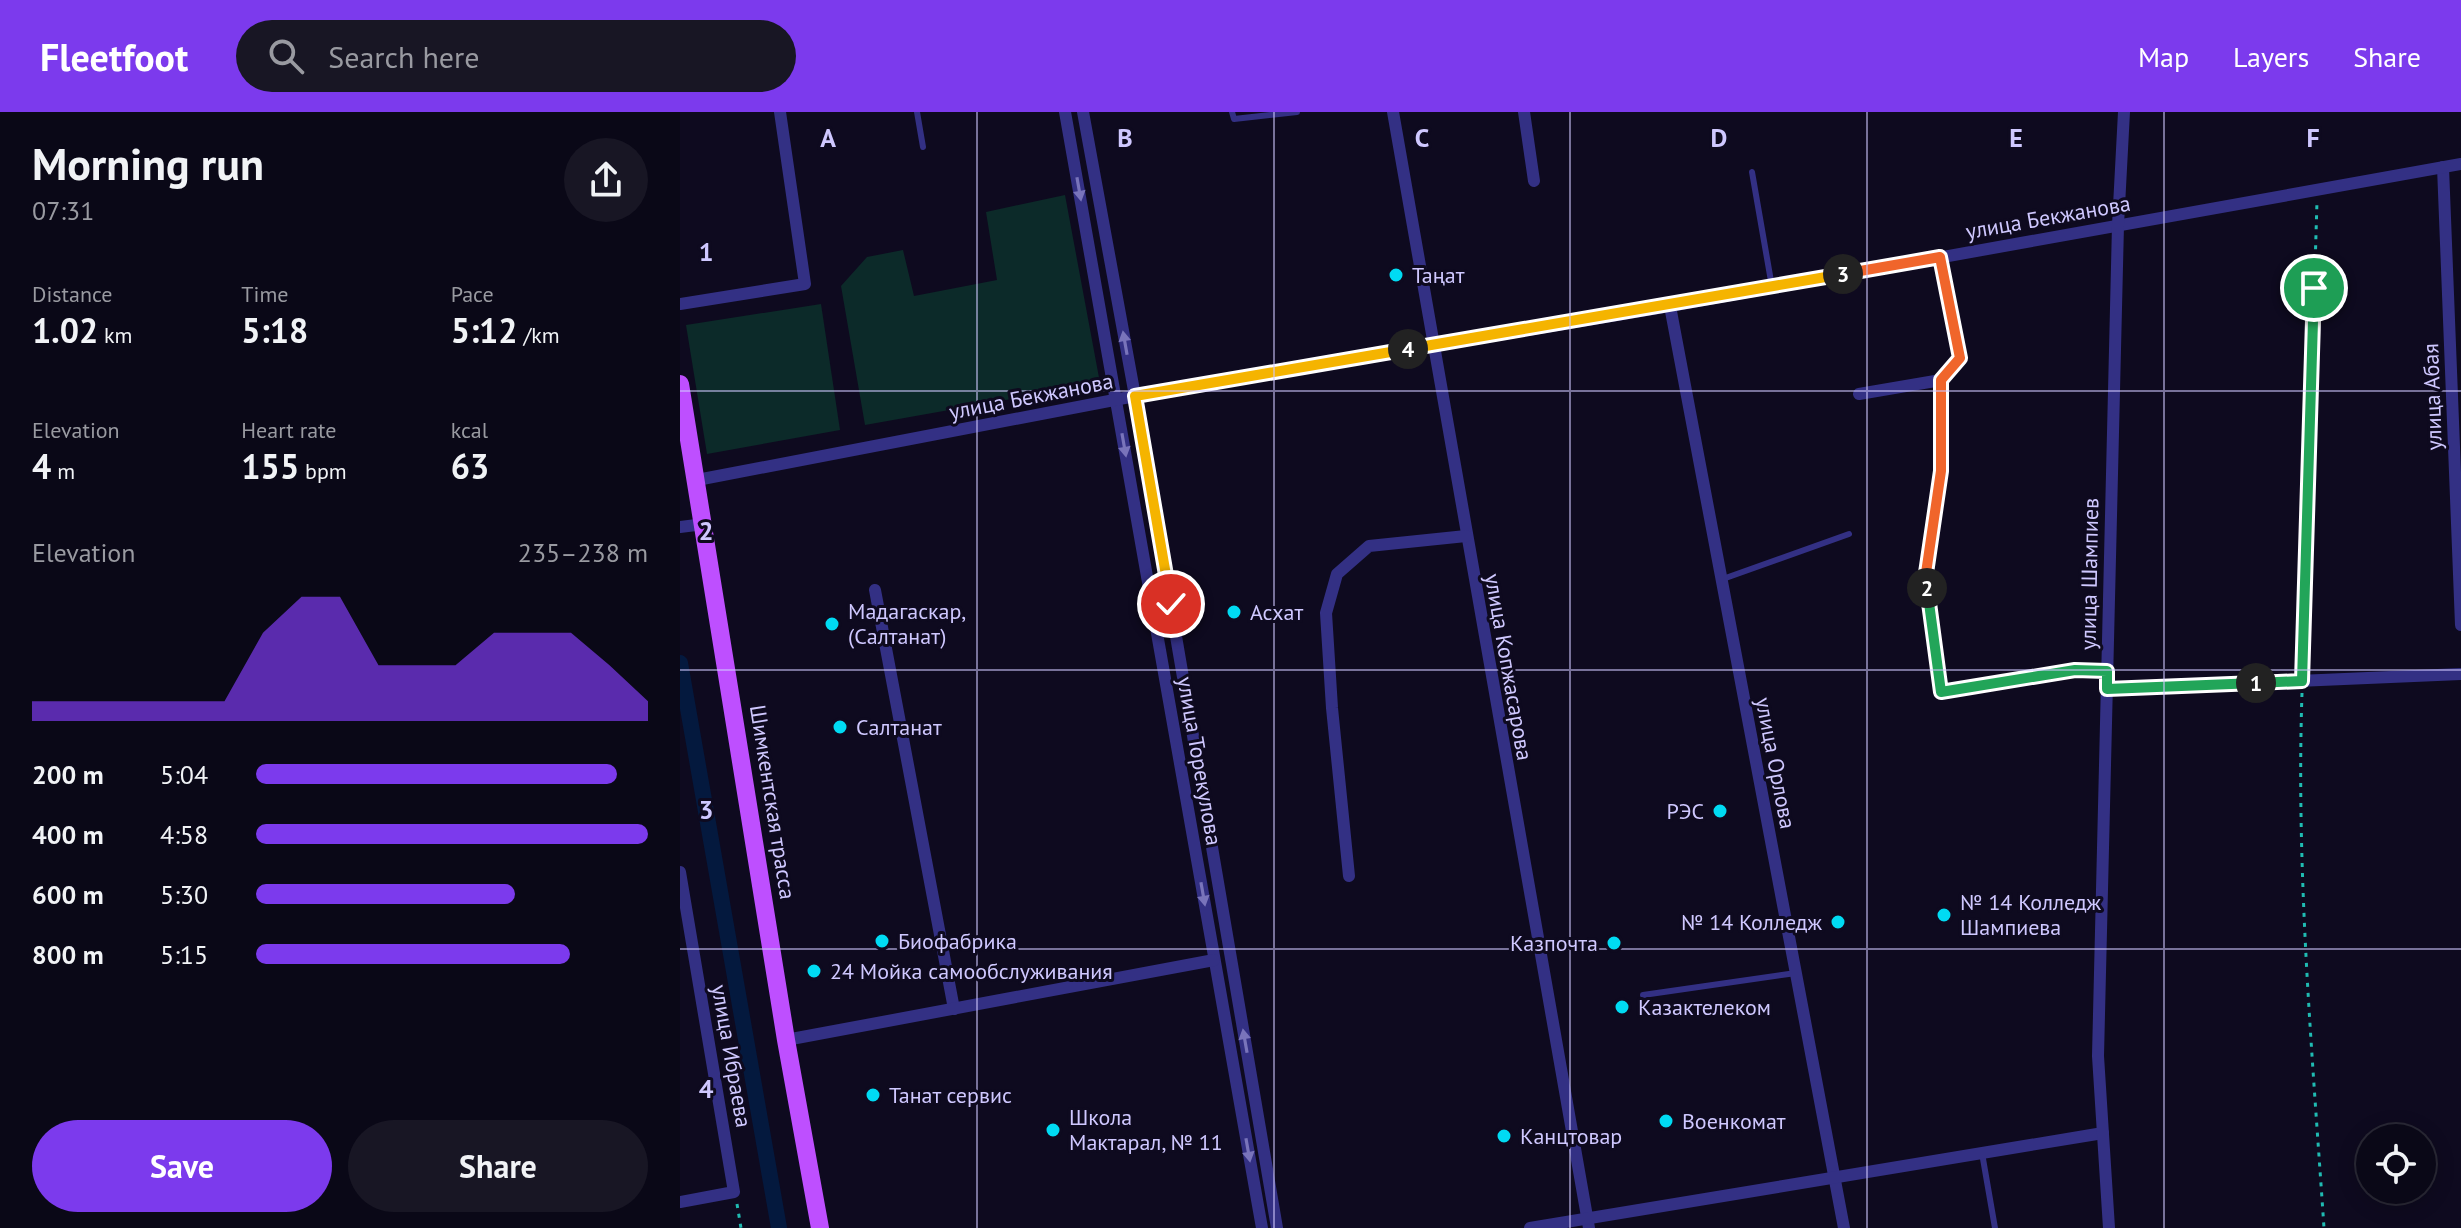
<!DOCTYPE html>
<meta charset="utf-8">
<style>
body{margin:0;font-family:"PT Sans",sans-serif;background:#181624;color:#f1f3f6;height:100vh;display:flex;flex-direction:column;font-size:30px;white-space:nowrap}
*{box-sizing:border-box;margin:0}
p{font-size:26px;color:#999aa1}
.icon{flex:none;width:44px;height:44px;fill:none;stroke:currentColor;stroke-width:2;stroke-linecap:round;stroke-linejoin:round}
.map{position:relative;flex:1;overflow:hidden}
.drawer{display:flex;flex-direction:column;background:#0a0817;width:680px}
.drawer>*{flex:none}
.tools{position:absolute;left:1676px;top:1012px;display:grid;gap:16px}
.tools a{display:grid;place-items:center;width:80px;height:80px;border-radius:50%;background:#0a0817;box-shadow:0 4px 20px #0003,0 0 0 2px #2a2936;font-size:40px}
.pin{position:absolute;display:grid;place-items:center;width:68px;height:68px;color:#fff;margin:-34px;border:4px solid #fff;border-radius:50%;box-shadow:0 2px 8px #0007}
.km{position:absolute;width:40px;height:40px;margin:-20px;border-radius:50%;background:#222;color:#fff;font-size:22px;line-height:40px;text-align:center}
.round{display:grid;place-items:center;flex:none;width:84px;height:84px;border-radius:42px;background:#181624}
.overview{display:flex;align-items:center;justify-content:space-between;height:136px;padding:0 32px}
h1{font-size:44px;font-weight:600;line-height:60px}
.stats{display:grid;grid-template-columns:repeat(3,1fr);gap:12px;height:136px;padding:8px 32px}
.stats div{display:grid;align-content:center}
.stats b{font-size:34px;font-weight:600}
.stats small{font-size:22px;font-weight:400}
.stats p{font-size:22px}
.chart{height:224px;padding:16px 32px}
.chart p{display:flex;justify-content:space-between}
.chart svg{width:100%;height:144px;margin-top:8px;fill:#7c3aed;opacity:.7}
.action{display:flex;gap:16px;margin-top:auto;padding:16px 32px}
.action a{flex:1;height:92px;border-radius:48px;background:#7c3aed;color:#fff;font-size:32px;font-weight:600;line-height:92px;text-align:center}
.action a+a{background:#181624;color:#f1f3f6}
ul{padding:0 32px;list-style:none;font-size:26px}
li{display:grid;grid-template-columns:128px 96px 1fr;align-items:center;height:60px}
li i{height:20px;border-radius:10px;background:#7c3aed}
header{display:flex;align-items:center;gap:48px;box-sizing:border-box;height:112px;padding:0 40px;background:#7c3aed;color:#fff}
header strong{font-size:38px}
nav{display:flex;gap:44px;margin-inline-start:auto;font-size:28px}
.search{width:560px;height:72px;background:#181624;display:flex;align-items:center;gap:20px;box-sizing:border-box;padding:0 28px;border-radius:44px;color:#999aa1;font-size:30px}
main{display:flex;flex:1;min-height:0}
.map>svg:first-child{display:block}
</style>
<header>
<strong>Fleetfoot</strong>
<div class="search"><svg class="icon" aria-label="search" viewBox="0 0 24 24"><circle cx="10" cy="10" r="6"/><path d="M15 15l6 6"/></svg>Search here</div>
<nav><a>Map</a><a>Layers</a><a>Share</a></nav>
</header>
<main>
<section class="drawer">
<div class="overview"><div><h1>Morning run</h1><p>07:31</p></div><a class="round"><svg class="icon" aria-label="share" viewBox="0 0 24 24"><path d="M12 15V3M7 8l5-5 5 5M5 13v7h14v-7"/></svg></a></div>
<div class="stats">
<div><p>Distance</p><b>1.02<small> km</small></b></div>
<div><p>Time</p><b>5:18</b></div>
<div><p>Pace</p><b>5:12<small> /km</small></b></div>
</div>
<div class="stats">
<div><p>Elevation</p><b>4<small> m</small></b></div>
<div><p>Heart rate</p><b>155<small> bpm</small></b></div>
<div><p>kcal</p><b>63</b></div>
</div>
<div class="chart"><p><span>Elevation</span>235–238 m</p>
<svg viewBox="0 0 160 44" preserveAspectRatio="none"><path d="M0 44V38L10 38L20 38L30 38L40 38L50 38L60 17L70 6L80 6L90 27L100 27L110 27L120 17L130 17L140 17L150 27L160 38V44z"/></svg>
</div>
<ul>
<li><b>200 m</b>5:04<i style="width:92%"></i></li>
<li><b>400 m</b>4:58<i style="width:100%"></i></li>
<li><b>600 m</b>5:30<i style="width:66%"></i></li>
<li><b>800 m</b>5:15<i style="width:80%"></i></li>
</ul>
<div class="action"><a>Save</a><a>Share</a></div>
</section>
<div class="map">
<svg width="1781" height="1116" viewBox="0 0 1781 1116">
<rect width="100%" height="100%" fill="#0e0a1f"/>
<g fill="#0c2a29">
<polygon points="385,83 420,271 185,313 161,174 187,145 223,138 234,184 317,168 306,100"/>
<polygon points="141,192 160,318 27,342 6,213"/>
</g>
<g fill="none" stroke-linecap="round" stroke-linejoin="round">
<polyline stroke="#04193e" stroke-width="16" points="0,551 99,1116"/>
<g stroke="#20bbb2" stroke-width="3" stroke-dasharray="4 6" stroke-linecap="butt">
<polyline points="1261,279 1261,359 1246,461 1261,580 1395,558 1417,559"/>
<polyline points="1623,557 1637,89"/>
<path d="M1622,581C1616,759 1632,938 1644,1116"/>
<polyline points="57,1092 61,1116"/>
</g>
<g stroke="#333084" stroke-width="6">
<polyline points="237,0 243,35"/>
<polyline points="552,0 554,7 617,0"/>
<polyline points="1072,60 1092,175"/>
<polyline points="1040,468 1169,422"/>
<polyline points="963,883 1116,861"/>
<polyline points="1302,1041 1315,1116"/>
</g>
<g stroke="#333084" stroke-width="12">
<polyline points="385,0 582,1116"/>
<polyline points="403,0 455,284 597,1116"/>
<polyline points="713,0 909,1116"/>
<polyline points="844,0 854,69"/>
<polyline points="1763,55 1781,513"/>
<polyline points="0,192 125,172 100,0"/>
<polyline points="990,194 1164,1116"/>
<polyline points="1179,282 1261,268 1280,246 1260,145"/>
<polyline points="17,368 455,284 990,194 1781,52"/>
<polyline points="0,415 24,412"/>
<polyline points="195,478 274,897"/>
<polyline points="1427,577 1781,562"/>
<polyline points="0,760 54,1080 0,1090"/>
<polyline points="669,764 652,596 646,501 657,462 689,434 786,424"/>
<polyline points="106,928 534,848"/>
<polyline points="850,1116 1423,1021"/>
<polyline points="1429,1116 1418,944 1438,113 1444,0"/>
</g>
<polyline stroke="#be4fff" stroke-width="18" points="0,272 106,928 140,1116"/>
</g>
<defs><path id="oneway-solid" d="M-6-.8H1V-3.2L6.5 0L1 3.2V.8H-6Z" transform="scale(2)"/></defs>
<g fill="#7974bb">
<use href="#oneway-solid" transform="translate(399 77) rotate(80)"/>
<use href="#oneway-solid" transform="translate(445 231) rotate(-100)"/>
<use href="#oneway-solid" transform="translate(444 333) rotate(80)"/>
<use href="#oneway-solid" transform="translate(523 782) rotate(80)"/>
<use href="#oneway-solid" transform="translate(565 929) rotate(-100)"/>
<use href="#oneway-solid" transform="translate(568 1038) rotate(80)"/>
</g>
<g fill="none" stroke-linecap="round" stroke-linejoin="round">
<g stroke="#fff" stroke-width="16">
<polyline id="split-1" points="1576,571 1622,569 1634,176"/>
</g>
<g stroke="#fff" stroke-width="16">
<polyline id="split-2" points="1247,476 1261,580 1395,558 1427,559 1427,577 1576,571"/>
</g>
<g stroke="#fff" stroke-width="16">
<polyline id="split-3" points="1163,162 1260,145 1280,246 1261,268 1261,359 1246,461 1247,476"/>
</g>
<g stroke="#fff" stroke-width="16">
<polyline id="split-4" points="728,237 1163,162"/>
</g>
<g stroke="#fff" stroke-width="16">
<polyline id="split-5" points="491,492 455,284 728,237"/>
</g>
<use href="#split-1" stroke="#22a559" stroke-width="10"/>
<use href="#split-2" stroke="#22a559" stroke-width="10"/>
<use href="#split-3" stroke="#f0652b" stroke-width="10"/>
<use href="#split-4" stroke="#f5b400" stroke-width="10"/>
<use href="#split-5" stroke="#f5b400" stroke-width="10"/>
</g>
<path fill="none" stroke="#cfc8ff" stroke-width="2" stroke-opacity="0.55" d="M297,0V1116M594,0V1116M890,0V1116M1187,0V1116M1484,0V1116M0,279H1781M0,558H1781M0,837H1781"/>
<g fill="#00dbf3" stroke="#0e0a1f" stroke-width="3">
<circle cx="716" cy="163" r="8"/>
<circle cx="554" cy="500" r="8"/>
<circle cx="152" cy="512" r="8"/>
<circle cx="160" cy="615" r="8"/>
<circle cx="1040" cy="699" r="8"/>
<circle cx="1264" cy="803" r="8"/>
<circle cx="1158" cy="810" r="8"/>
<circle cx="202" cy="829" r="8"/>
<circle cx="934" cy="831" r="8"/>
<circle cx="134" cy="859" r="8"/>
<circle cx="942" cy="895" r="8"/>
<circle cx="193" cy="983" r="8"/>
<circle cx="986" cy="1009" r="8"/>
<circle cx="373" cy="1018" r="8"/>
<circle cx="824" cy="1024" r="8"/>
</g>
<g text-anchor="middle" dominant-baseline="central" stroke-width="6" stroke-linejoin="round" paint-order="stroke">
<g font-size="22" fill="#cfc8ff" stroke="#0e0a1f">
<text transform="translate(1368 105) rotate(-10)">улица Бекжанова</text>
<text transform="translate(351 284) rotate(-11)">улица Бекжанова</text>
<text transform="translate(1752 285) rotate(-92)">улица Абая</text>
<text transform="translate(1409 462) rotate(-89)">улица Шампиев</text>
<text transform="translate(829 555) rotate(80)">улица Копжасарова</text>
<text transform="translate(520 649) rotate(80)">улица Торекулова</text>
<text transform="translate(1096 651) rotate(79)">улица Орлова</text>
<text transform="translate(93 690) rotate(81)">Шимкентская трасса</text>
<text transform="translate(52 944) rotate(80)">улица Ибраева</text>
</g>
<g font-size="22" fill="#cfc8ff" stroke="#0e0a1f" text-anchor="start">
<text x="732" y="163">Таңат</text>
<text x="168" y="499">Мадагаскар,<tspan x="168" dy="25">(Салтанат)</tspan></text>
<text x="570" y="500">Асхат</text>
<text x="176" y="615">Салтанат</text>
<text x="1024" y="699" text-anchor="end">РЭС</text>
<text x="1280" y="790">№ 14 Колледж<tspan x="1280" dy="25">Шампиева</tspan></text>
<text x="1142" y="810" text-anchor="end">№ 14 Колледж</text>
<text x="218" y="829">Биофабрика</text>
<text x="918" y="831" text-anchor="end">Казпочта</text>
<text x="150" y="859">24 Мойка самообслуживания</text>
<text x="958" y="895">Казактелеком</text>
<text x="209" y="983">Танат сервис</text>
<text x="389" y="1005">Школа<tspan x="389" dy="25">Мактарал, № 11</tspan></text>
<text x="1002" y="1009">Военкомат</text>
<text x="840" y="1024">Канцтовар</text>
</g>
</g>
<g font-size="26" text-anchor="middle" font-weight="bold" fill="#cfc8ff" stroke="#0e0a1f" stroke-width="6" stroke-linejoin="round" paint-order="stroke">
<text x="148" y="35">A</text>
<text x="445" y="35">B</text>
<text x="742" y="35">C</text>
<text x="1039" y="35">D</text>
<text x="1336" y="35">E</text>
<text x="1633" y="35">F</text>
<text x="26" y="149">1</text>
<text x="26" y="428">2</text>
<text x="26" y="707">3</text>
<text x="26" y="986">4</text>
</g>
</svg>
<div class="tools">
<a><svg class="icon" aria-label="locate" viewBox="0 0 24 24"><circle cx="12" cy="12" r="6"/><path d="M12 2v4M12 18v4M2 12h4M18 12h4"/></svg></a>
</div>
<div class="pin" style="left:1634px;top:176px;background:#1e9e55"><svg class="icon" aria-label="arrive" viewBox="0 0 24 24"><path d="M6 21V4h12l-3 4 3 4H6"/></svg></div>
<div class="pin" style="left:491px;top:492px;background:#d93025"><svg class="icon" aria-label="check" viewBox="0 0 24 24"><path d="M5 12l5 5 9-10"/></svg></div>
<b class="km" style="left:1576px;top:571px">1</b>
<b class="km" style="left:1247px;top:476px">2</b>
<b class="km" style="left:1163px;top:162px">3</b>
<b class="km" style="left:728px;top:237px">4</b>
</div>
</main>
